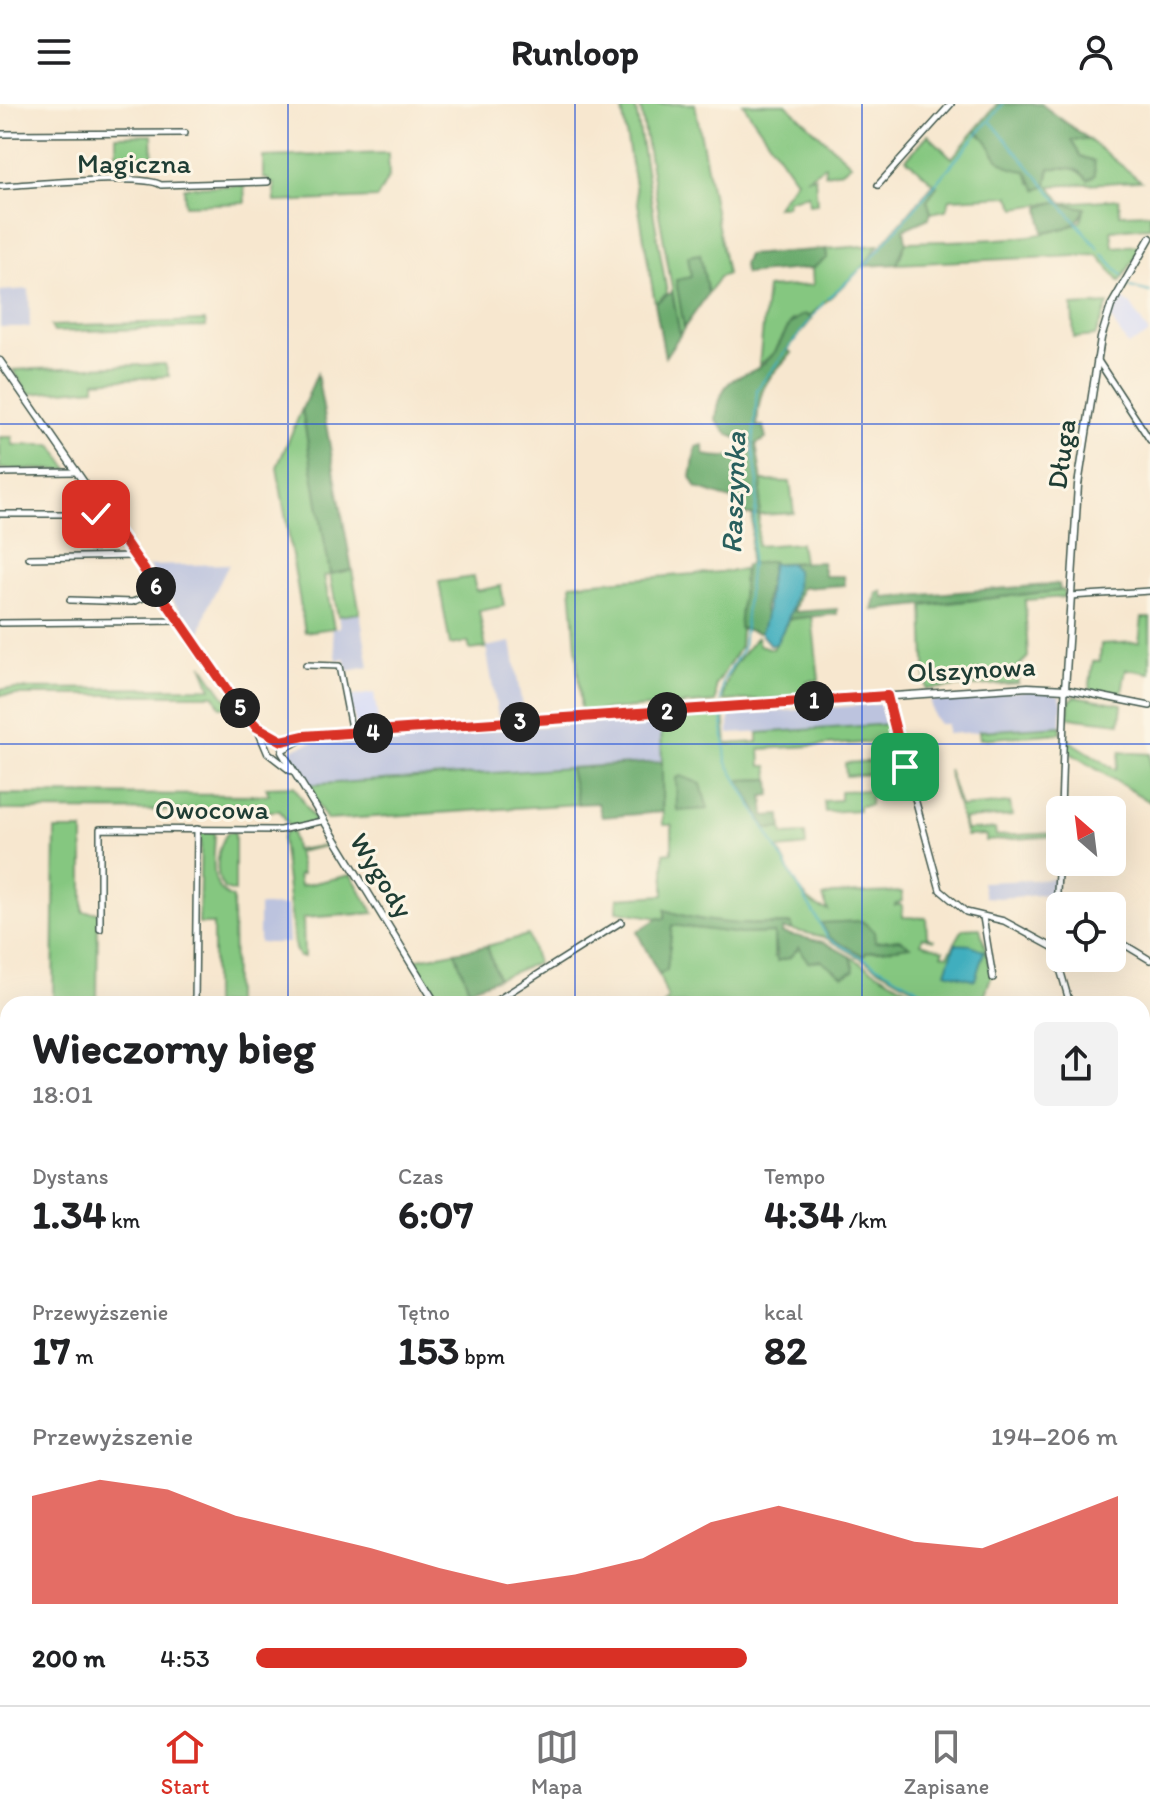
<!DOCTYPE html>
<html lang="pl">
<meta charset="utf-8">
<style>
body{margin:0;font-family:Itim,sans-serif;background:#f2f2f2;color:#202124;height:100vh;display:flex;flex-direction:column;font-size:30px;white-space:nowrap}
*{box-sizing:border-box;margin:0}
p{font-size:26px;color:#757577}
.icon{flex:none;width:44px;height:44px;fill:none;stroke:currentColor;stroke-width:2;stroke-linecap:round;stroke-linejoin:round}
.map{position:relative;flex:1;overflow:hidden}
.drawer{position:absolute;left:0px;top:892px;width:1150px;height:710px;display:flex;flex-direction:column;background:#fff;border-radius:24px 24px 0 0;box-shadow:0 8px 32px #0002}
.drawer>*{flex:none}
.needle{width:52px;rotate:332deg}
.controls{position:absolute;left:1046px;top:692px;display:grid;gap:16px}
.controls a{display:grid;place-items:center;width:80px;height:80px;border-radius:12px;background:#fff;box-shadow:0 8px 32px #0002;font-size:40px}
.pin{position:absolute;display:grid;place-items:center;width:68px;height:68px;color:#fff;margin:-34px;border-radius:16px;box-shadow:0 4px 12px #0006}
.km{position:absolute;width:40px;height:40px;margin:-20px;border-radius:50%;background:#222;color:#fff;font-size:22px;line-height:40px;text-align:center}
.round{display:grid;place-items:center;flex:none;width:84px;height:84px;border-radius:12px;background:#f2f2f2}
.head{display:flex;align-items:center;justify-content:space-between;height:136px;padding:0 32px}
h1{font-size:44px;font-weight:700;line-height:60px}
.stats{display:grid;grid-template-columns:repeat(3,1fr);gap:12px;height:136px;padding:8px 32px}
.stats div{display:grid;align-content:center}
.stats b{font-size:40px;font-weight:700}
.stats small{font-size:22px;font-weight:400}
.stats p{font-size:22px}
.chart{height:224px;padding:16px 32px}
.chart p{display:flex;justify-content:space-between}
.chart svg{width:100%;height:144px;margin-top:8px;fill:#d93025;opacity:.7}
ul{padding:0 32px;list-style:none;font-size:26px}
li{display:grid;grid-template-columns:128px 96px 1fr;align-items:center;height:60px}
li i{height:20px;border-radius:10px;background:#d93025}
header{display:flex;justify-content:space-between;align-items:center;height:104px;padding:0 32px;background:#fff;font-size:36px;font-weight:700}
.tab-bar{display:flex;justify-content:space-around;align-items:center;height:112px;border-top:2px solid #e0e0e0;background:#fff;font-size:22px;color:#757577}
.tab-bar a{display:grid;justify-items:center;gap:4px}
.tab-bar .active{color:#d93025}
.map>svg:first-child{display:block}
</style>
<header><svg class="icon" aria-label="menu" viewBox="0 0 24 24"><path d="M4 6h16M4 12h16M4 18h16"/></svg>Runloop<svg class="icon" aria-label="person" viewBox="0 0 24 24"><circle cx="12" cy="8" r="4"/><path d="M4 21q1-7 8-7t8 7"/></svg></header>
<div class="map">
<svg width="1150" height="1601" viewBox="0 0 1150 1601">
<rect width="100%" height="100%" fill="#fcf5e5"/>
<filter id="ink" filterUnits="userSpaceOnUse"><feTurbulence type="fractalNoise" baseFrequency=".0125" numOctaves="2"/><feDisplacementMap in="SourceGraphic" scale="16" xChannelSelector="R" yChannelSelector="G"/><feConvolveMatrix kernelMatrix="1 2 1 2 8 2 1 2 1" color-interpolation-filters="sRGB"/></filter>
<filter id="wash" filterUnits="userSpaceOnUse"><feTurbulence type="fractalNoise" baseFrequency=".006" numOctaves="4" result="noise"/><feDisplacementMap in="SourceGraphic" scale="32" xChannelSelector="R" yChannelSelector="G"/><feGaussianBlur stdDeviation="1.8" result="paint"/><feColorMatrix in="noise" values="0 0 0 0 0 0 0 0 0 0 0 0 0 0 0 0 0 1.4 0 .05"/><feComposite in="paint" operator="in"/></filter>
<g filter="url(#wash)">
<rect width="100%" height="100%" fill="#f7e7cf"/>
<g fill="#d3d9f9">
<polygon points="1121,194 1131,201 1149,230 1128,242 1110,213"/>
<polygon points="374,589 379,623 357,625 349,593"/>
</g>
<g fill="#bcc3de">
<polygon points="29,185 30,223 0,223 0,187"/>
<polygon points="229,460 209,500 199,533 148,462"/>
<polygon points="360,509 369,563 348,567 345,555 337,556 332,525 340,523 338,512"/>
<polygon points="511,538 523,608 498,613 486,543"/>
<polygon points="1038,585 1059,591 1062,598 1061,622 947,630 947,620 939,620 933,612 930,597"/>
<polygon points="880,600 885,621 729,630 729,611"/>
<polygon points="661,614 662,658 306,681 298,668 300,663 288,652 290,646 313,638 349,636 353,640 357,636"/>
<polygon points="1056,775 1055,790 998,794 985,793 982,778"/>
<polygon points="259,802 287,802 289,839 259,839"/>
</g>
<g fill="#85c780" stroke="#52825a" stroke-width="2" fill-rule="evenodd">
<polygon points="621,0 635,0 667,189 655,199"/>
<polygon points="640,0 695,0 727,170 719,173 708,190 700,151 692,173 676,177 684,224 680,231"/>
<polygon points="743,0 786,0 851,60 842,67 825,70 825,62 806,74 815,72 817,100 809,101 808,90 788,96 786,102 776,103 796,76"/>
<path d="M975,27L1026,67L1031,79L1049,72L1048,64L1067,62L1081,67L1094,57L1080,52L1071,35H1088L1141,77L1050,82L1062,99L1119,95L1120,110L1150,109V123L1111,126L1113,143L1143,141L1120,178L1098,151L897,160L906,138C950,136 1046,139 1081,117L1085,104L1055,98L1016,104L1009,92L950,95L946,106L931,109L927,96L936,81L906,55L928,31L952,54Z"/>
<polygon points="152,31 153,56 116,57 116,32"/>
<polygon points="388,49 389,72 377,94 275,98 274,80 268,80 268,75 263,74 263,53"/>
<polygon points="244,81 245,99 185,101 184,83"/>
<polygon points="878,141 864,162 809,213 792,216 774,249 759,261 767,184 813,181 812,164 827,154 826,145"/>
<polygon points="1108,200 1095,232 1074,234 1072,202"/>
<polygon points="205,217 206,223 54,228 51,222"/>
<polygon points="165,260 169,272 95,277 95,284 29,290 13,266"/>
<polygon points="302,305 330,469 352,466 360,509 338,512 330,471 324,472 334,524 305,528 277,363"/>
<polygon points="0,333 12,333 13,341 52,341 69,366 0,365"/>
<polygon points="762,377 790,378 794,409 759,411 757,442 800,439 803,458 749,460 753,411 759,410"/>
<polygon points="744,466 740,543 716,581 716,598 581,608 571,480"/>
<polygon points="473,473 476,487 501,482 504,502 479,507 486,544 470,546 468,538 450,541 439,478"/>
<polygon points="1064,486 1064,493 1025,496 1028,553 1017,564 1018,579 926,585 923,502"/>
<path d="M812,512L819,576L807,577L809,593L724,597C722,572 741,552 757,533L759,541L773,545L789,515Z"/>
<polygon points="1142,514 1150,514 1150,569 1126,565 1121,594 1089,588 1093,557 1100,557 1101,540 1139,538"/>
<polygon points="202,561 231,602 220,603 214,591 0,591 0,585 211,584"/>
<polygon points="1075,592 1122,600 1120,619 1068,613 1069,598"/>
<path d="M718,608H724L727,640L758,638V629L891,620L895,637L760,645L761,662H768L770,675L741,676L767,725L782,724L783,731L805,730L806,742L778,745C791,767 801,802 828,806L823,793L832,790L902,788V797L894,801H902L903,813L926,814L927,832L935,836L923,833L921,839L944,846L942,850L948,851L963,825L980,824L992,870L984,893L968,900H940L824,833L792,826L791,820H728L672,812L665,806V815L617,807L618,794L664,791V749L672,748V721H663L661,614ZM861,817L874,827V838L899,835L909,842L866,848L822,819Z"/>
<polygon points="1061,622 1061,629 980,635 979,627"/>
<polygon points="1067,635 1116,666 1120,648 1150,650 1150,698 1067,647"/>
<polygon points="900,656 903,668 846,672 845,659"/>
<polygon points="570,664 578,700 327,716 306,681"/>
<polygon points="948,666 960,703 1010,699 1012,712 964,715 966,726 995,725 996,732 1057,729 1057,732 986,737 986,731 966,732"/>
<polygon points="294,682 316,718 290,723 280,707 0,706 0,690 269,691 266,683"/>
<polygon points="871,686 870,701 859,702 859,706 825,708 824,697 840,696 840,687"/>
<polygon points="55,726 83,726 83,808 98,808 97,900 53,900"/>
<polygon points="292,726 295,746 330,741 297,748 302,770 298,771 300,782 351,771 374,809 303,814 304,853 299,853 295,845 282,736 285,728"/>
<path d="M201,728H215C215,751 206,785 233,794L234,900H213V820H199Z"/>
<path d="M228,728H235V788L224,785C213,769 217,743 228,728Z"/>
<polygon points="672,821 741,830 774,829 774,853 793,850 799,843 803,851 821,856 834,865 854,862 851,853 932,900 664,900 668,895 659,871 667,866"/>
<polygon points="528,831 537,859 498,874 487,842"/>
<polygon points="455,848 469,885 439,897 413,856"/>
<polygon points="1150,1320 1150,1518 1146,1522 1150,1526 1150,1601 1107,1601 1116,1594 1142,1594 1142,1322"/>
</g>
<g fill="#6cac6e" stroke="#467451" stroke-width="2">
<path d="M997,0H1041L1088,35L1071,36L1080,52L1094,57L1095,71L1088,76C1076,60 1066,65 1049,64L1047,82L1037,86L1026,67C989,64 995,37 975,26Z"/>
<polygon points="934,79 937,82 927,96 931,109 929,114 904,125 906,138 897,160 864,162"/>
<path d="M1055,98L1085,104C1078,124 1063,125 1043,129L1040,103Z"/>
<polygon points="826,145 827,154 812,164 745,170 743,160 747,151"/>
<polygon points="700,150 708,190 684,224 676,176 691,173 688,152"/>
<polygon points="672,188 680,231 665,253 655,199"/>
<path d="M805,210L812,215L787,246L792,249C766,277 759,281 757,322H763L766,335L756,340L762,377L759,411H746L739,398L697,384L691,373L696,343L703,341L704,351C721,354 737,354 753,348L752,339L729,331L716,317C722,256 749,283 774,249C786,232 784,220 805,210Z"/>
<polygon points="317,270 352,466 330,470 302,305"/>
<polygon points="772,457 764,505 766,519 760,529 739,524 745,461"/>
<polygon points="822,458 825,472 844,472 845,481 801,484 794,508 837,505 837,510 789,515 786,520 793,503 796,466 789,459"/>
<polygon points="1059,480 1060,487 873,506 877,488 882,487 884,494"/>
<polygon points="662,658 662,708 602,713 598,699 578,700 570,664"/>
<polygon points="681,672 701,680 708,705 677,707 676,674"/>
<polygon points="770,675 771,691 763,692 765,712 781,711 782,724 767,725 740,676"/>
<path d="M665,806C704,820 748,822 792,820V826L783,825L782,829L824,838L851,853L854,866L843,872L821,856L808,858L799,843L789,854L777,857L774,829L741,830L672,821L667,866L659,871L637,828L658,814L665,815Z"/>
<polygon points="862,817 874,827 875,838 899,835 910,842 866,848 864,852 829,833 821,819"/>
<polygon points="487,842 498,874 469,885 455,848"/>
</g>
<g fill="#41aebe" stroke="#307679" stroke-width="2">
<path d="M789,459L796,466C799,493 788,517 776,540L770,541L760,529C769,515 767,480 772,460Z"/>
<polygon points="955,840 971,841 984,847 975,876 946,868"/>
</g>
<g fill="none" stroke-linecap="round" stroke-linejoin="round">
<g stroke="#41aebe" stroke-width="2">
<polyline points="991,18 1099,145"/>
<polyline points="1103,150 1122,171"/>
<polyline points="1130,183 1150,188"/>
<polyline points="828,194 867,160 1003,0"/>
<polyline points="721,598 723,577 743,544 758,379 753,345 757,285 824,198"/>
<polyline points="722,609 726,657 828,834 945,900"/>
<polyline points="0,924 8,922"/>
<polyline points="1142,1023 1150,1027"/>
<polyline points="1142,1531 1150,1529"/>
<polyline points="1123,1594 1125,1601"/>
</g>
</g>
</g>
<g filter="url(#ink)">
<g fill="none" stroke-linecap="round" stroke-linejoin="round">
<g stroke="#3f564b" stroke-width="8">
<g id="minor">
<polyline points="0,30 185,29"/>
<polyline points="878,81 951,0"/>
<path d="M0,82C27,81 145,69 161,81L268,78"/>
<polyline points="1097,255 1150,336"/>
<polyline points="0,369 77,368"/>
<polyline points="0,410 95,410 103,406"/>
<polyline points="29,454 134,452"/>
<polyline points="1070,492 1150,487"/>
<polyline points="70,496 132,498 160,488"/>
<polyline points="0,519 180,517"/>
<polyline points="306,561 339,562 352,629"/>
<polyline points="887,592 940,786 966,808 1004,817 1054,844 1070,900"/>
<polyline points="1061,706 1065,585 1150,602"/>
<polyline points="983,813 993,874"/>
<polyline points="100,825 100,725 280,726 322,717"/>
<polyline points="1112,833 1150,856"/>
<polyline points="1054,844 1060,732"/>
<polyline points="195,900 197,725"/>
<polyline points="491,900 621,818"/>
<polyline points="1142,1117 1150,1115"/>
<polyline points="1142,1129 1150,1146"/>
<polyline points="0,1205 8,1208"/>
<polyline points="869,1594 870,1601"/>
<polyline points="290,1601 298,1594"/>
<polyline points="822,1601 830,1594"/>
</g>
</g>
<g stroke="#3f564b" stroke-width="9">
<g id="tertiary">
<polyline points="0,257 235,597 257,623 282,637"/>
<polyline points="257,623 268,649 290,666"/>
<polyline points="282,637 304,632 1028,583 1065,585 1078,381 1101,234 1111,202 1150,134"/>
<polyline points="283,645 305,633"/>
<polyline points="282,648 436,900"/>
<polyline points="927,1594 931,1601"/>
</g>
</g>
<use href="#minor" stroke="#fff" stroke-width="5"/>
<use href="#tertiary" stroke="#fff" stroke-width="6"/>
</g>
</g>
<g fill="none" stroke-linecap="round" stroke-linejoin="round" filter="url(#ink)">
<g stroke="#fff" stroke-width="16">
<polyline id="route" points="96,410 103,406 240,605 257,623 282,637 304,632 887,592 905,663"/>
</g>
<use href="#route" stroke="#d93025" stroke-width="10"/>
</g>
<path fill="none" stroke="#1d4ed8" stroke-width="2" stroke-opacity="0.55" d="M288,0V900M575,0V900M862,0V900M0,320H1150M0,640H1150M0,961H8M1142,961H1150M0,1281H8M1142,1281H1150M288,1594V1601M575,1594V1601M862,1594V1601"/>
<g text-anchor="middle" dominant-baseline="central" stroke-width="6" stroke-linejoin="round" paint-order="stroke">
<g font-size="28" fill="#1f3d34" stroke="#fcf5e5">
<text x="134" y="59">Magiczna</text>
<text transform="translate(1061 350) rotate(-82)">Długa</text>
<text transform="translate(971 565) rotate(-3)">Olszynowa</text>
<text x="212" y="705">Owocowa</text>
<text transform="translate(382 771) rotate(58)">Wygody</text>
</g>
<g font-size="30" font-style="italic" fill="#295f5d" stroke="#fcf5e5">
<text transform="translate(733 389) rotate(-88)">Raszynka</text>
</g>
</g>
</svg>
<div class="controls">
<a><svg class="needle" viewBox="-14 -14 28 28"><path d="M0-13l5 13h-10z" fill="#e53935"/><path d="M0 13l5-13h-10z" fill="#757577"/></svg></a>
<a><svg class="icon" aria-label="locate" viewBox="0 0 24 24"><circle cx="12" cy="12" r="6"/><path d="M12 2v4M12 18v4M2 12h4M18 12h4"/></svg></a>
</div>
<div class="pin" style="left:905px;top:663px;background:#1e9e55"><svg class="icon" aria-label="arrive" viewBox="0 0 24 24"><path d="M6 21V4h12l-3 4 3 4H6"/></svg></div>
<div class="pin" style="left:96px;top:410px;background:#d93025"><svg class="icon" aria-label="check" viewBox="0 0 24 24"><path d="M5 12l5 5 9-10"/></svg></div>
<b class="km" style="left:814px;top:597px">1</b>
<b class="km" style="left:667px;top:608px">2</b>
<b class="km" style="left:520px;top:618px">3</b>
<b class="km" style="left:373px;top:629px">4</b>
<b class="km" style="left:240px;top:604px">5</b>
<b class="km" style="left:156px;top:483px">6</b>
<section class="drawer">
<div class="head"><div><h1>Wieczorny bieg</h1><p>18:01</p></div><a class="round"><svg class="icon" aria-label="share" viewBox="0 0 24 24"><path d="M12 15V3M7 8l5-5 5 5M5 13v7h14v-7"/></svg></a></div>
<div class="stats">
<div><p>Dystans</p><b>1.34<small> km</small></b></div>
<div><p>Czas</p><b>6:07</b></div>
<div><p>Tempo</p><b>4:34<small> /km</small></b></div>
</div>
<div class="stats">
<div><p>Przewyższenie</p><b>17<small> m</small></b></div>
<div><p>Tętno</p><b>153<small> bpm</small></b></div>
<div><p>kcal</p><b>82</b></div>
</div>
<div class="chart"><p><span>Przewyższenie</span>194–206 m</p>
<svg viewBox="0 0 160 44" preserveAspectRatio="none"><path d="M0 44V11L10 6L20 9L30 17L40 22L50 27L60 33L70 38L80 35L90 30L100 19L110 14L120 19L130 25L140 27L150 19L160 11V44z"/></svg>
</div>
<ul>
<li><b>200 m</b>4:53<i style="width:57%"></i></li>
</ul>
</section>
</div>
<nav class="tab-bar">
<a class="active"><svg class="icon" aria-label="home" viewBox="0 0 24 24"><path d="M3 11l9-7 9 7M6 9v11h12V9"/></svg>Start</a>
<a><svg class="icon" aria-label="map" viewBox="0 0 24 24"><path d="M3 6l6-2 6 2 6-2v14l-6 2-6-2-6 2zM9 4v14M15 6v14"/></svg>Mapa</a>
<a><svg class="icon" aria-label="saved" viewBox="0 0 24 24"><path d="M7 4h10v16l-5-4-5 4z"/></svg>Zapisane</a>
</nav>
